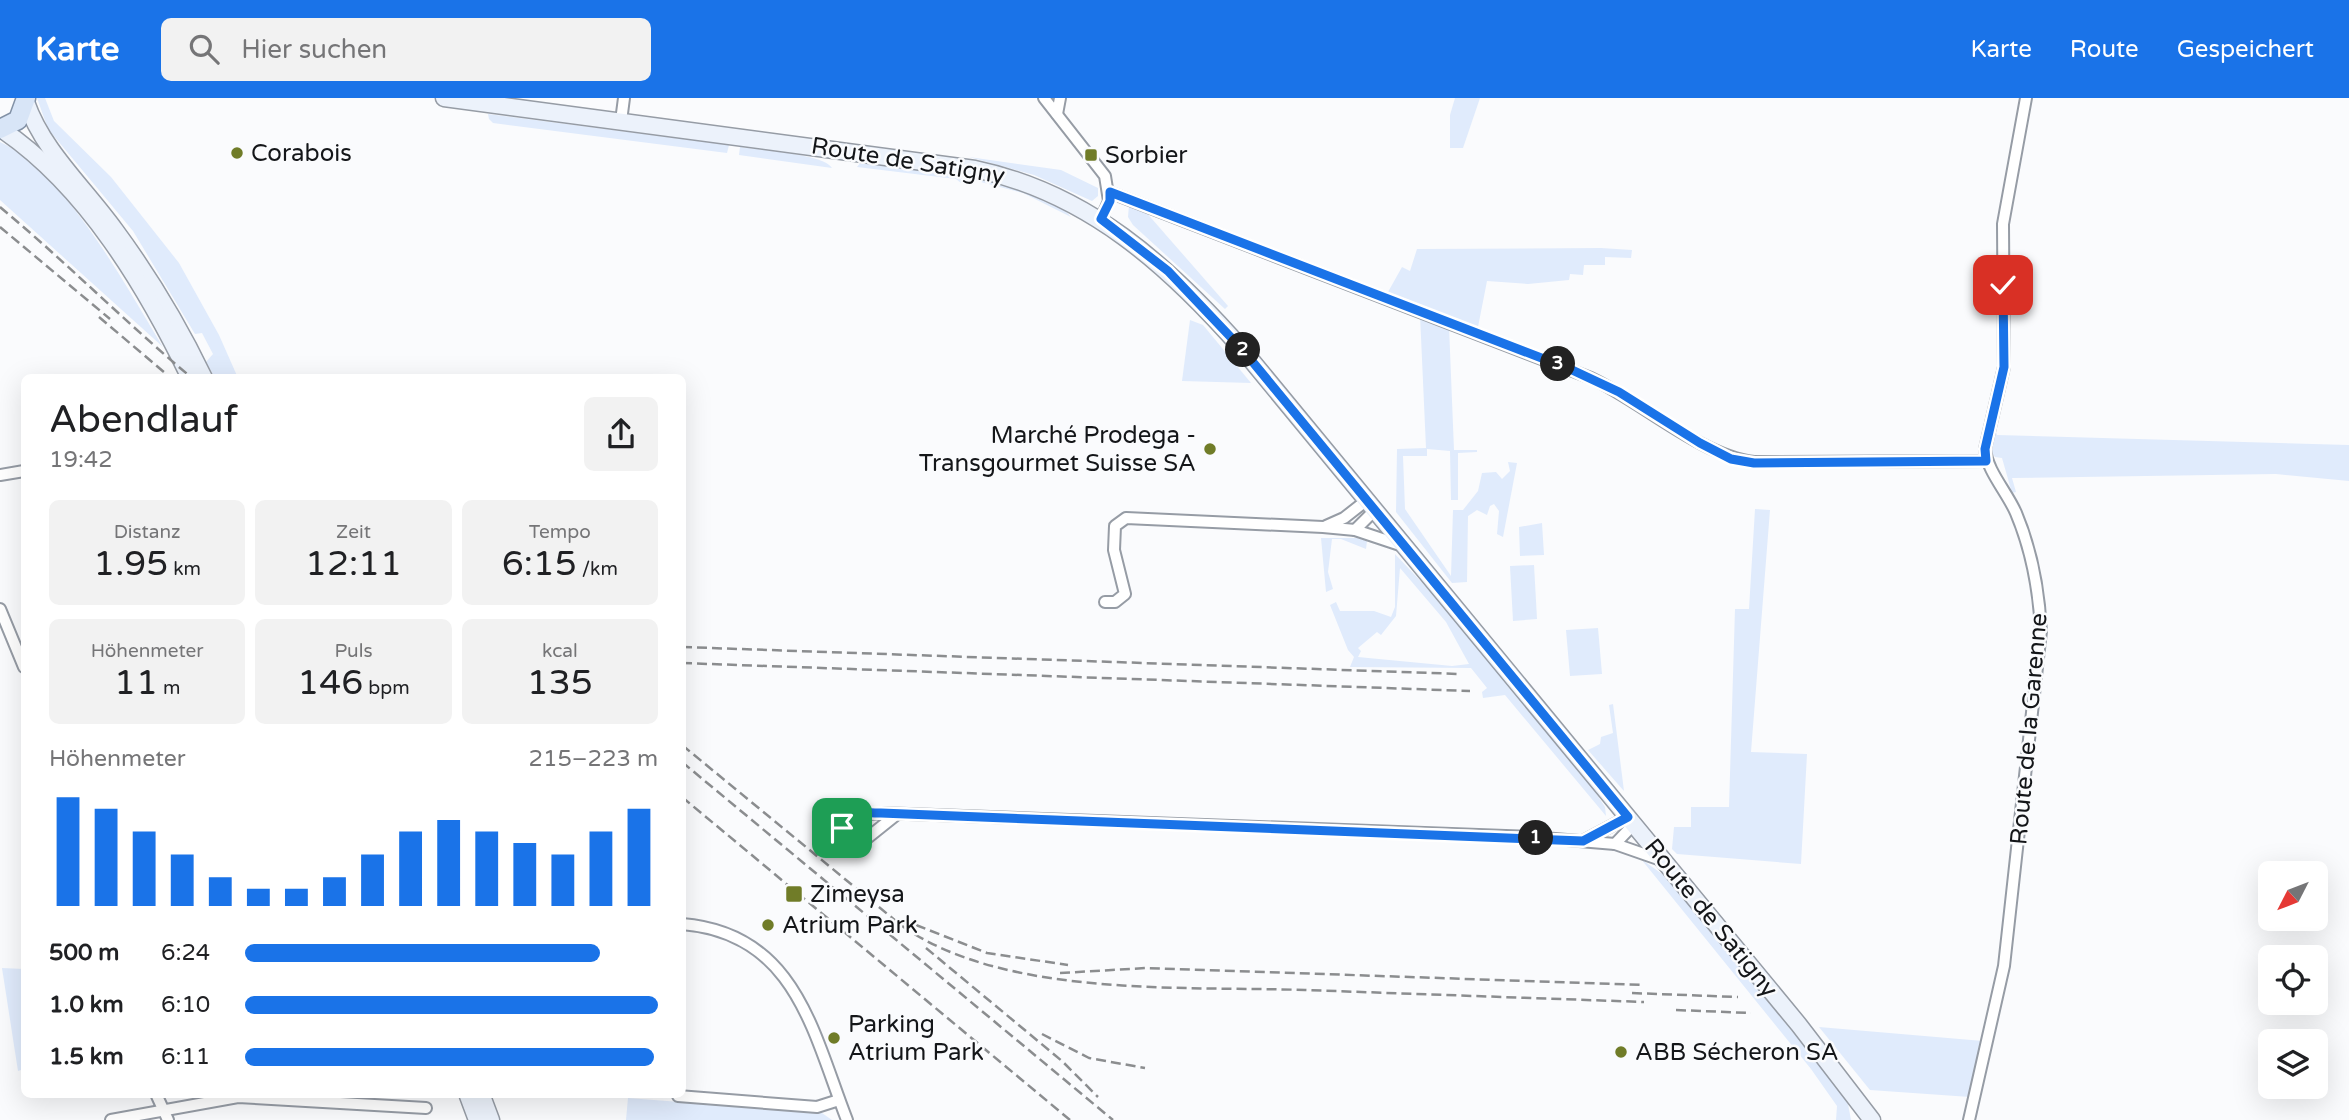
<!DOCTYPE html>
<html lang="de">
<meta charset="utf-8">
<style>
body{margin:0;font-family:"Varela Round",sans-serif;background:#f2f2f2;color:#202124;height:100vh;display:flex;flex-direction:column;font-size:26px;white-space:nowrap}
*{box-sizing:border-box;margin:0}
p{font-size:23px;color:#757577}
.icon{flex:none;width:38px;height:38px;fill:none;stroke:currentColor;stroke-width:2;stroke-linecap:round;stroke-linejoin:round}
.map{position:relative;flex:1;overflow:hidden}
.drawer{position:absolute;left:21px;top:276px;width:665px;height:724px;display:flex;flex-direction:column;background:#fff;border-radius:10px;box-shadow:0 7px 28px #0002}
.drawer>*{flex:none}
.needle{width:46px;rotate:228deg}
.buttons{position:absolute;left:2258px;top:763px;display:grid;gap:14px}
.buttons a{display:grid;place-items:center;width:70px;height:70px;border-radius:10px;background:#fff;box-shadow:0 7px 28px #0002;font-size:35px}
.pin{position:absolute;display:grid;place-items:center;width:60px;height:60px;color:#fff;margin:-30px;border-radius:14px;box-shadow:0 4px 10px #0006}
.km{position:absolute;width:35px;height:35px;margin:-18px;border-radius:50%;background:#222;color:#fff;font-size:19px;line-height:35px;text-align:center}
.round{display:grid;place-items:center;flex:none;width:74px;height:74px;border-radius:10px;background:#f2f2f2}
.summary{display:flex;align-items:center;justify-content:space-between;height:119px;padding:0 28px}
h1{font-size:38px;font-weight:600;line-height:52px}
.metrics{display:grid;grid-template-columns:repeat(3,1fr);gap:10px;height:119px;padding:7px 28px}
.metrics div{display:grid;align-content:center;border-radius:10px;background:#f2f2f2;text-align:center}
.metrics b{font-size:35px;font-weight:600}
.metrics small{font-size:19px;font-weight:400}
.metrics p{font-size:19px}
.chart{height:196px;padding:14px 28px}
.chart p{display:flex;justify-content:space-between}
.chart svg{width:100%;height:126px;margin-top:7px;stroke:#1a73e8;stroke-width:6}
ul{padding:0 28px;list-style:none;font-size:23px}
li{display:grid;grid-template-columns:112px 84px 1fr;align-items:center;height:52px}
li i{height:18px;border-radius:9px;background:#1a73e8}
header{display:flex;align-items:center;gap:42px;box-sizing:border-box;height:98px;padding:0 35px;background:#1a73e8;color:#fff}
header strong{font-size:33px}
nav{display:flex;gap:38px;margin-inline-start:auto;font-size:24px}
.search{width:490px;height:63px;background:#f2f2f2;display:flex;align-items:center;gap:18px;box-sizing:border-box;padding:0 24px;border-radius:10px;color:#757577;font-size:26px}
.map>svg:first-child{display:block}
</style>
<header>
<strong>Karte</strong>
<div class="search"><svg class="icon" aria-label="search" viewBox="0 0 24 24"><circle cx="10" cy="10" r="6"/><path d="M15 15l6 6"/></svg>Hier suchen</div>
<nav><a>Karte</a><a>Route</a><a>Gespeichert</a></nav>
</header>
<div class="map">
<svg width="2349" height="1022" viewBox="0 0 2349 1022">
<rect width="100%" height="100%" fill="#fafbfd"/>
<g fill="#e0ebfc" fill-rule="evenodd">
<polygon points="37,0 45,0 54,23 111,79 179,165 219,237 238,280 215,280 206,264 213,256 202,235 195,236 133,133 48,31"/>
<polygon points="1455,0 1480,0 1463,50 1450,50 1450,17"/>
<polygon points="488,16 729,47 727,55 493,25 489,21"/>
<path d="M0,44C64,72 128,192 163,249L0,102Z"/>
<path d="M740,49C758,52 825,56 832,70L739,57Z"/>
<polygon points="969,59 1061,72 1098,90 1098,98 1092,103 1034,77"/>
<path d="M861,64C909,70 1041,80 1071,119L1023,95L962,79L961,85L956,81L857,69Z"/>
<polygon points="1129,107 1145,113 1228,208 1225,211 1133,127 1128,119"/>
<polygon points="1601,150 1632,152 1631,160 1605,159 1605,167 1584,167 1583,177 1570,176 1569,182 1528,186 1487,183 1478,229 1388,194 1402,169 1410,173 1417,151"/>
<polygon points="1420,217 1449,228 1454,352 1477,352 1477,354 1458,355 1458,402 1451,402 1450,353 1427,351 1427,358 1403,358 1405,411 1451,478 1453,412 1463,412 1478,393 1482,375 1496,374 1502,381 1510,373 1508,364 1517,365 1503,439 1497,436 1499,413 1494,406 1490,408 1487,417 1477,412 1468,418 1467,484 1452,485 1396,414 1397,351 1426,350"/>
<polygon points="1190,222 1203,227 1251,285 1182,283"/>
<polygon points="1995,331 1997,337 2349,347 2349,383 2276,376 2012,380 2016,394 2012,395 2002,360 1995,359 1992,355"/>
<polygon points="1755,411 1770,412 1751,654 1807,656 1801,766 1677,756 1672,751 1674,729 1691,729 1691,709 1729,709 1735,511 1749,511"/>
<polygon points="1542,425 1544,457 1520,458 1519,429"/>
<polygon points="1321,440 1357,440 1367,443 1366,451 1341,441 1332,441 1328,474 1333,491 1326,494"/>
<path d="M1395,456L1430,493L1594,692L1605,709L1606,718L1505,597L1483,600L1482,594L1487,590L1471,570L1350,569L1354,559L1348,552L1330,507L1336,504L1340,513H1374L1391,519L1395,509ZM1400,470L1446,524L1469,566L1452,568L1358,559L1361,553L1358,550L1377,534L1381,537L1396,518Z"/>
<polygon points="1534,467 1537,521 1513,523 1510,468"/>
<polygon points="1598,530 1602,576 1570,578 1566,532"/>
<polygon points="1613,606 1624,693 1588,652 1600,646 1601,639 1613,635 1609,607"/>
<polygon points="1641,761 1665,778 1831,981 1848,1006 1851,1022 1836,1022 1837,1008 1811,971"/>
<polygon points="2,870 24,871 24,971 18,973"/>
<polygon points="1819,929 1983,943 1970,999 1870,992"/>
<polygon points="628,1000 822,1015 832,1022 626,1022"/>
</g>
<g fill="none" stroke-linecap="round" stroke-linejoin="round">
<g stroke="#969ca5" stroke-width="14">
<g id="street">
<polyline points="1044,0 1105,78 1109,103 1101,121"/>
<polyline points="1057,16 1060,0"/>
<polyline points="621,23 624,0"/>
<path d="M1109,94L1591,280C1642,304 1701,358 1754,364L1986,363"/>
<polyline points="0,377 24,373"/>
<polyline points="1326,428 1344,420 1367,402"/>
<polyline points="1355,432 1375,412"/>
<polyline points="1105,504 1115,504 1125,496 1114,452 1115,428 1126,420 1323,429 1355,432 1403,448"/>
<polyline points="0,511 24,569"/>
<polyline points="896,717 861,745 850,744 843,736 843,726 848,718 881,715 1531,739 1615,746 1658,761"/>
<polyline points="1583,743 1628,719"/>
<polyline points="1615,746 1634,726"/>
<path d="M682,826C796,835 813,935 847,1022"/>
<polyline points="157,998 168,1022"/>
<polyline points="678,998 817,1009 839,1002"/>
<polyline points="111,1022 238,999 426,1010"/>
<path d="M1969,1022L2004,868L2041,533C2039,492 2032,453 2016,415C2007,394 1987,373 1985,351L2004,269L2003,126L2026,0"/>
</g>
</g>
<g stroke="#969ca5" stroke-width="19">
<g id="secondary">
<path d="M444,0L975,71C1088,95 1168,167 1242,251L1799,927L1872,1022"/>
<path d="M26,4C43,53 84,89 115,132C149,178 179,228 204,280"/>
<path d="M1,31C86,88 146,189 190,280"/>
<polyline points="468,998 477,1022"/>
<polyline points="482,998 491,1022"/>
</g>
</g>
<g stroke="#8291a6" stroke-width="21">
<polyline id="primary" points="0,31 18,22 26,0"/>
</g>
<use href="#street" stroke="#fff" stroke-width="10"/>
<use href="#secondary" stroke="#ecf2fb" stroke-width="16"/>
<use href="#primary" stroke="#d8e5f7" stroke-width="18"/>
<g stroke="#8b8d8f" stroke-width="2.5" stroke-dasharray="10 5" stroke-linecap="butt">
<path d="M0,109C66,164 126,225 192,280"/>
<polyline points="0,129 110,221"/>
<polyline points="99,219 171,280"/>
<polyline points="682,549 1460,576"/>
<polyline points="682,565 1470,593"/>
<path d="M682,647L902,828C1005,900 1183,888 1305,892C1418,896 1531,900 1644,904"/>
<polyline points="682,664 1113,1022"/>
<polyline points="682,699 1070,1022"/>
<polyline points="916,827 987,855 1068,867"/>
<polyline points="926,850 1062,963 1098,999"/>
<polyline points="1060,875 1146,870 1644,887"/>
<polyline points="1632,895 1738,899"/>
<polyline points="1676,912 1751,915"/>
<polyline points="1042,936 1089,960 1145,970"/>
</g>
</g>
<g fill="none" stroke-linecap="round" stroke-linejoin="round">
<g stroke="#fff" stroke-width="14">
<path id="route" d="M842,730C847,712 865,715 881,715L1583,743L1628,719L1242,251L1168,173L1101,121L1110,103V94L1570,271L1619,294L1700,345L1731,361L1754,365L1986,363L1985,351L2004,269L2003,187"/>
</g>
<use href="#route" stroke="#1a73e8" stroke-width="9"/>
</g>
<g fill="#707c28" stroke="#fafbfd" stroke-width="2.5">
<circle cx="237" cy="55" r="7"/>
<rect x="1084" y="50" width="14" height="14" rx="3.5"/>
<circle cx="1210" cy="351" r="7"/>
<rect x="785" y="787" width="18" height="18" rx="3.5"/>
<circle cx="768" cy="827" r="7"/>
<circle cx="834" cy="940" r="7"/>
<circle cx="1621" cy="954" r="7"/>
</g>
<g text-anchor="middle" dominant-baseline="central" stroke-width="5" stroke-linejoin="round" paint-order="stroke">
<g font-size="24" fill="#141619" stroke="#fafbfd" text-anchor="start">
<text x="251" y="55">Corabois</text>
<text x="1105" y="57">Sorbier</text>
<text x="1196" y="337" text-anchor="end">Marché Prodega -<tspan x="1196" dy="28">Transgourmet Suisse SA</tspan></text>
<text x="810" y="796">Zimeysa</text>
<text x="782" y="827">Atrium Park</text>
<text x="848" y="926">Parking<tspan x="848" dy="28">Atrium Park</tspan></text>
<text x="1635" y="954">ABB Sécheron SA</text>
</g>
<g font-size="24" fill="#141619" stroke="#fafbfd">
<text transform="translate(908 63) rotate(9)">Route de Satigny</text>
<text transform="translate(2029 631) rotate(-85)">Route de la Garenne</text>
<text transform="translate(1711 820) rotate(51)">Route de Satigny</text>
</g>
</g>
</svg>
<div class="buttons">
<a><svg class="needle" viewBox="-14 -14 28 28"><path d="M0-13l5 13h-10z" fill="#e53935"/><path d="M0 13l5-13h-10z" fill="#757577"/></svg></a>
<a><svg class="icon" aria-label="locate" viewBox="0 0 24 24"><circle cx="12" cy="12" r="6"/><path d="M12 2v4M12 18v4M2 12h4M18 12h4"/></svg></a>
<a><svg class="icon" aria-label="layers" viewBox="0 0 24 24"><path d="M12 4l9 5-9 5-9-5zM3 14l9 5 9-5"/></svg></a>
</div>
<div class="pin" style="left:842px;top:730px;background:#1e9e55"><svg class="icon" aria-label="arrive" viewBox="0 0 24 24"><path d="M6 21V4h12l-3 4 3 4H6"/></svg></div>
<div class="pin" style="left:2003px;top:187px;background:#d93025"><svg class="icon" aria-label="check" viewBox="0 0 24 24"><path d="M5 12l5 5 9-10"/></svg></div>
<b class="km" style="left:1536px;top:740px">1</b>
<b class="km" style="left:1243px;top:252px">2</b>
<b class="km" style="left:1558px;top:266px">3</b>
<section class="drawer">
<div class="summary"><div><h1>Abendlauf</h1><p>19:42</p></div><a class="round"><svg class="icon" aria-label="share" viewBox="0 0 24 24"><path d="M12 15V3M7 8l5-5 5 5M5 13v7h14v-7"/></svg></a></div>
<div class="metrics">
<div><p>Distanz</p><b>1.95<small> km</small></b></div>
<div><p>Zeit</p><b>12:11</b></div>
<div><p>Tempo</p><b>6:15<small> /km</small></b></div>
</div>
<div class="metrics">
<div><p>Höhenmeter</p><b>11<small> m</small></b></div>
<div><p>Puls</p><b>146<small> bpm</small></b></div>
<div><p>kcal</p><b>135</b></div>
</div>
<div class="chart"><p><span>Höhenmeter</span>215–223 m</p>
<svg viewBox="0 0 160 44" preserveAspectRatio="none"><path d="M5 44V6M15 44V10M25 44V18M35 44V26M45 44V34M55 44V38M65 44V38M75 44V34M85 44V26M95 44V18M105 44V14M115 44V18M125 44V22M135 44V26M145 44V18M155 44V10"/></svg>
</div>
<ul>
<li><b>500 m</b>6:24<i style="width:86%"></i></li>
<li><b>1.0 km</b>6:10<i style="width:100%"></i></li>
<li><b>1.5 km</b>6:11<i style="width:99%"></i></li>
</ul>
</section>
</div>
